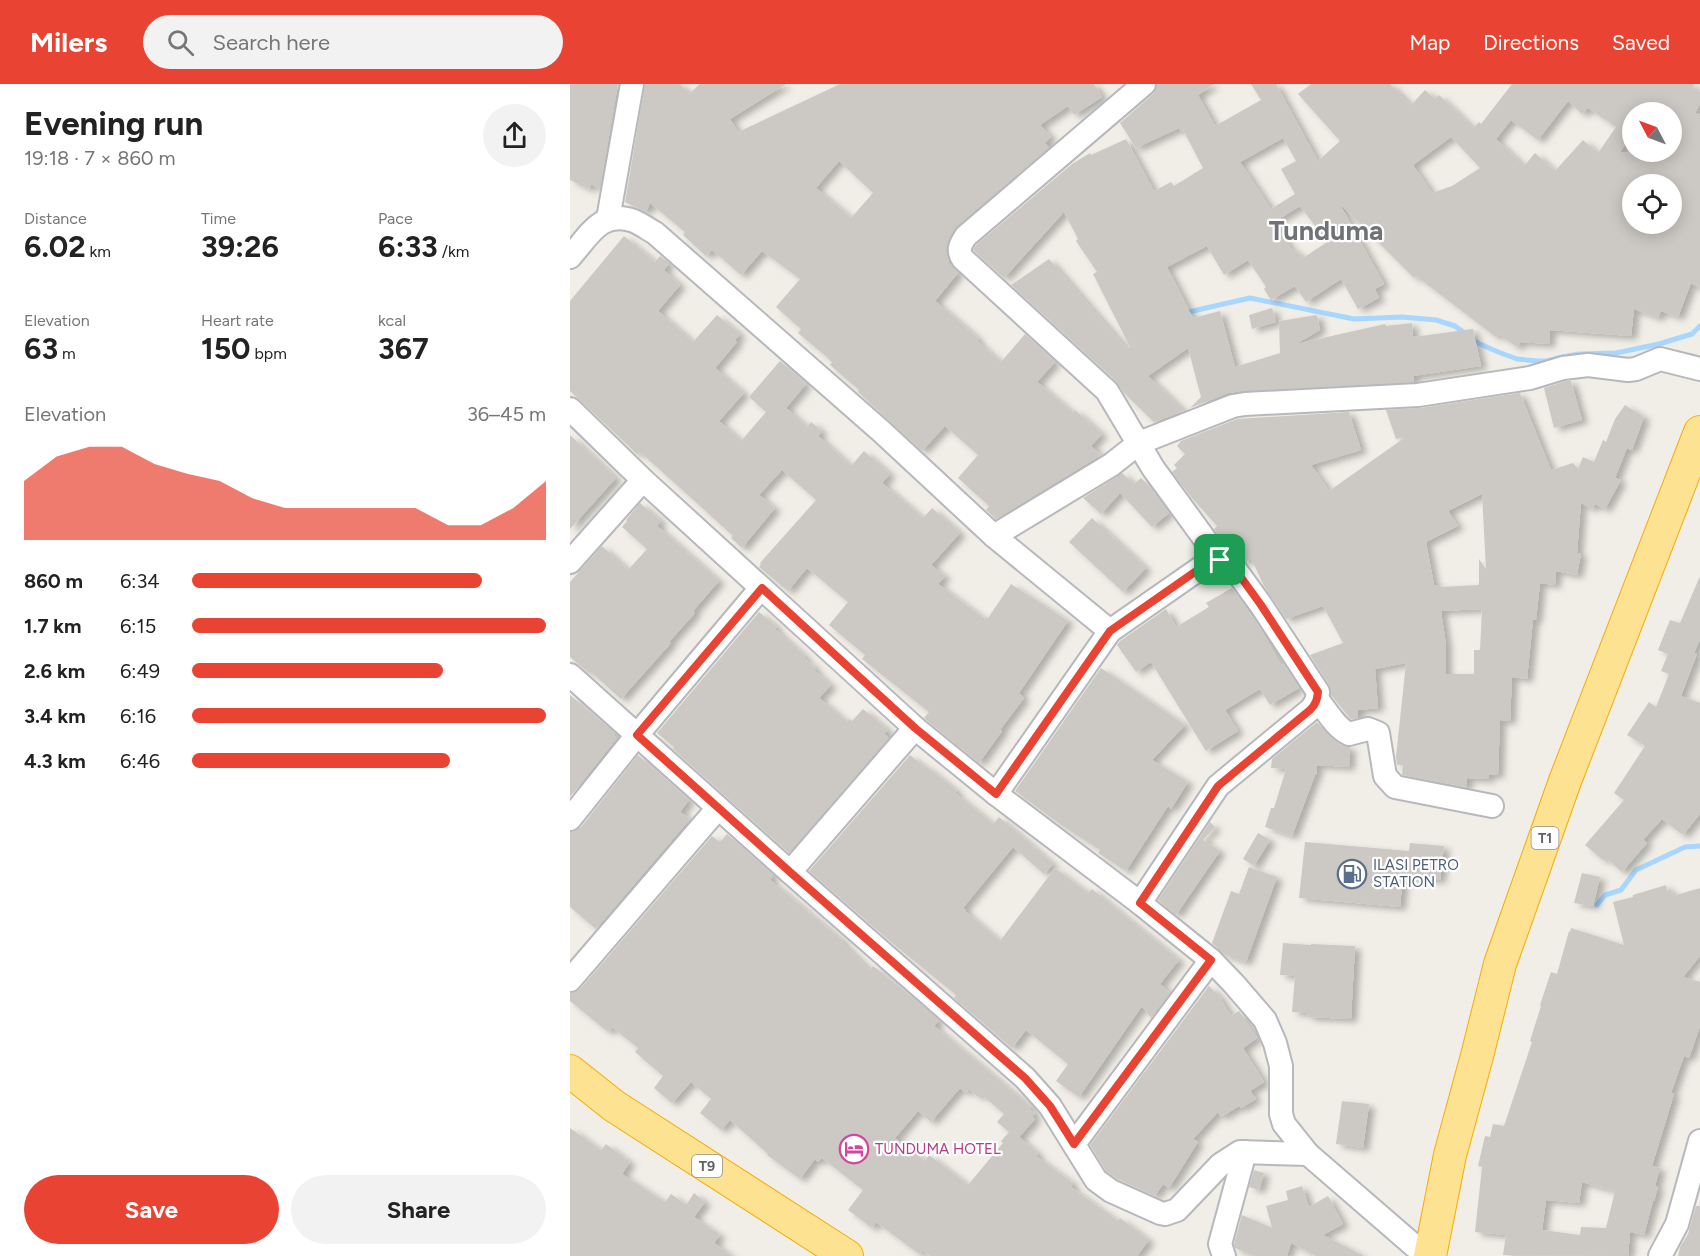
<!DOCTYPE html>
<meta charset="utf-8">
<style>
body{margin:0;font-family:Figtree,sans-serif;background:#f2f2f2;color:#222;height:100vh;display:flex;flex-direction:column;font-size:22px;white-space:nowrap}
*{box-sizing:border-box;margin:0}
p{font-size:20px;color:#767676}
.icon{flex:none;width:33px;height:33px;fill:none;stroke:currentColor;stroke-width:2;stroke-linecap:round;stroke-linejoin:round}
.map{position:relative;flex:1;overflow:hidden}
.panel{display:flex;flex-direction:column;background:#fff;width:570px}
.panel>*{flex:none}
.needle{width:39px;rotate:311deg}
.tools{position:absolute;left:1052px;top:18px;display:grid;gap:12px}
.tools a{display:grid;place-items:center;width:60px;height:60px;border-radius:50%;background:#fff;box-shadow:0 3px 15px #0003;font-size:30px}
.pin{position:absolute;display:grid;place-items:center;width:51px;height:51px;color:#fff;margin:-26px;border-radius:12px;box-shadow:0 3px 9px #0006}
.round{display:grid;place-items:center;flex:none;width:63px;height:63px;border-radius:32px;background:#f2f2f2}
.head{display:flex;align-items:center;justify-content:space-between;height:102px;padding:0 24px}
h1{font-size:33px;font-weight:700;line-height:45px}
.stats{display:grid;grid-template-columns:repeat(3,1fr);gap:9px;height:102px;padding:6px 24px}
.stats div{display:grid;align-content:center}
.stats b{font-size:30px;font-weight:700}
.stats small{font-size:16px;font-weight:400}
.stats p{font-size:16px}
.chart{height:168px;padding:12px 24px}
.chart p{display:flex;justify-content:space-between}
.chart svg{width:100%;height:108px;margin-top:6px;fill:#e94433;opacity:.7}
.primary-button{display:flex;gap:12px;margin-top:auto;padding:12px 24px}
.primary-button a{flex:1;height:69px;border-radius:36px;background:#e94433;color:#fff;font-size:24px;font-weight:700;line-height:69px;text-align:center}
.primary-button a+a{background:#f2f2f2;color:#222}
ul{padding:0 24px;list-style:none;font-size:20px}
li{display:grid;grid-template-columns:96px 72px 1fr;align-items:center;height:45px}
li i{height:15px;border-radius:8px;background:#e94433}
header{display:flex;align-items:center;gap:36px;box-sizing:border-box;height:84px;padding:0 30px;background:#e94433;color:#fff}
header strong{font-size:28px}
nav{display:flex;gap:33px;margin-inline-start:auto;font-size:21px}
.search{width:420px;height:54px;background:#f2f2f2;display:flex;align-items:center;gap:15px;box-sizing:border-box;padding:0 21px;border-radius:33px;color:#767676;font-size:22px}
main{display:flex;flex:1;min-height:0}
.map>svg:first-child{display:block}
</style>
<header>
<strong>Milers</strong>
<div class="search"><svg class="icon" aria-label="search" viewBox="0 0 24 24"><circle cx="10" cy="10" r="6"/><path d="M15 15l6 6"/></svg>Search here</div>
<nav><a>Map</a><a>Directions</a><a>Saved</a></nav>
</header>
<main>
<section class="panel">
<div class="head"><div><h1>Evening run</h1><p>19:18 · 7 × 860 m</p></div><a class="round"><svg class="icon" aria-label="share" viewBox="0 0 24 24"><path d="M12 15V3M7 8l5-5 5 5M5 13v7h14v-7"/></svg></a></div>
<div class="stats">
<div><p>Distance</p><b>6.02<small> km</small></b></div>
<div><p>Time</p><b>39:26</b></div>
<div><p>Pace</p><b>6:33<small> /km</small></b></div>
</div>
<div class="stats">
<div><p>Elevation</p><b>63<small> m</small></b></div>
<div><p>Heart rate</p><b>150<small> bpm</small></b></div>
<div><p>kcal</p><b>367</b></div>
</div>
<div class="chart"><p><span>Elevation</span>36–45 m</p>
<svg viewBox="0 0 160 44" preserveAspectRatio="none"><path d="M0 44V20L10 10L20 6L30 6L40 13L50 17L60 20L70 27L80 31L90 31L100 31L110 31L120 31L130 38L140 38L150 31L160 20V44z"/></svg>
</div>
<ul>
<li><b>860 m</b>6:34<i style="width:82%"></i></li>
<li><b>1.7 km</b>6:15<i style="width:100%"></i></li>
<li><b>2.6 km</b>6:49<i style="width:71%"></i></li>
<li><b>3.4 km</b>6:16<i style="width:100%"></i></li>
<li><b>4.3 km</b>6:46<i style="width:73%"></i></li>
</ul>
<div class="primary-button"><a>Save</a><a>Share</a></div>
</section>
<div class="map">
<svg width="1130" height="1172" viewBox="0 0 1130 1172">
<defs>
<filter id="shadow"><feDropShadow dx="6" dy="3.5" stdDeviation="3" flood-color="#0004"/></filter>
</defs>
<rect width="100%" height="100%" fill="#f0eee6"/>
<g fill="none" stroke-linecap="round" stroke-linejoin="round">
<g stroke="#a7d7ff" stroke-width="5">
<polyline points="614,229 680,214 784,235 832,233 866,236 885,242 908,259 928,268 947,275 968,277 977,277 992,273 1009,270 1046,269 1089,260 1122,250 1130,242"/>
<polyline points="1027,821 1035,811 1051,806 1066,786 1115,763 1130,762"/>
</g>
</g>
<g fill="#ccc8c3" fill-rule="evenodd" filter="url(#shadow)">
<polygon points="0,0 48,0 30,105 21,100 19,105 0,96"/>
<path d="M75,0H110L119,10L130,0H216L160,35L168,48L270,0H524L532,13L504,31L498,22L470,41L481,53L475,59L479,64L385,145L378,157L376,168L379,179L388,189L365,217L409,255L407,257L431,278L455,250L485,278L467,298L503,329L505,326L532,350L521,362L531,371L426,435L416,426L419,422L388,394L408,371L375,342L352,367L288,308L289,306L260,281L262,278L257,273L228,249L231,245L206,223L230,195L192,167L171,191L142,166L136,172L113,151L115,148L80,119L76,128L55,118ZM269,77L303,109L281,134L246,104Z"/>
<path d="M587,0H644L628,11L645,42L691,16L681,0H706L748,77L770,57L728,10L741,0H820L841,21L855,6L865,15L869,11L903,44L909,38L911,40L942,0H1124L1122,4L1130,8V20L1125,29L1130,31V204L1121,199L1108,233L1091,227L1088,234L1064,225L1061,252L980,246L979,260L951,258L947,263L928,250L926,253L846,192L844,194L769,119L814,200L805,205L809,214L788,225L771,195L736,218L725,202L701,216L694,205L696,203L678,176L654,191L637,162L597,183L623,234L650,227L665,283L710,269L709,237L747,231L750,246L726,260L815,240L816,242L842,239L843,253L903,245L911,282L843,292L844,298L673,307L658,309L620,324L631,313L618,264L578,292L614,327L584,338L554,309L546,297L441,201L479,175L557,265L560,263L523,190L527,188L506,157L508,155L494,128L434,194L403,166L406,161L502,80L520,69L521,71L556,55L584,107L601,98L604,102L633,84L613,46L611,47L609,44L566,64L550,39L583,10L586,5ZM998,17L1012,30L1018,24L1046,43L1028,69L1013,56L985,87L965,69L954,82L926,55L941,36L968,56ZM1062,28H1101V68H1050L1062,51ZM881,53L910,84L882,102L862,109L843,81ZM713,54L726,77L711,85L725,110L701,125L670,78ZM1062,100H1101V140H1062ZM730,122L757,158L733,174L724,165L722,166L704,138Z"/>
<polygon points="54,152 85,178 90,172 99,179 94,186 110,201 88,227 123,258 147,231 170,250 165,256 167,258 145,284 174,309 149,337 171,357 196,328 179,313 210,277 236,300 216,324 237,343 241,338 252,347 248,352 281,382 294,367 320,390 312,399 353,434 362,424 390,449 361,481 375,492 368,500 415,535 416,533 418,534 441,500 498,537 449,609 454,614 430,646 432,647 409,679 354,634 359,628 292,575 295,571 259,541 278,518 237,484 218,507 189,483 191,480 190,479 246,416 212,386 189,411 205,424 172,464 161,454 163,452 129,421 70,368 67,370 0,307 0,217"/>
<polygon points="702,224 706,238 682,245 679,231"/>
<polygon points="996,297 1001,297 1012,336 984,344 974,304"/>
<path d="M950,309L981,386L1003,379L1008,385L1013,373L1024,378L1033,356L1036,358L1045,335L1055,321L1074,333L1062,366L1057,364L1045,394L1051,396L1035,425L1025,420L1022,425L1011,419L1007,469H1011L1007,491L986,487L985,501L970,499L966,536H963L957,595L942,593L940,637L930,636L928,691L919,690V695L897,694V703L832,691L833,681H827L826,673L836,579L805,585L808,624L788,626V634L781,635L779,633L761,611L759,601L740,571L773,559L753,522L716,535L694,502L681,474L676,478L665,466L658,464L644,445L647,442L621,413L602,388L607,384L604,381L615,370L607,362L611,357L667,335L779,328L791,366L741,381L759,407L837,352L826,355L816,326L850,324ZM912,410L916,485L909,475V501L870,503V501H864L856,458L888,442L878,427ZM912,525L910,566H904V590H876V561L871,527Z"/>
<polygon points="0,351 46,394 0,445"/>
<polygon points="552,389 564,400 571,394 581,404 599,429 582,443 550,409 531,430 513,414"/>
<polygon points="70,419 91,437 87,442 149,497 123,527 125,529 99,558 101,559 51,615 21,588 20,590 0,573 0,498 32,462 58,486 77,465 52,443 57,437 56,436"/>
<polygon points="522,434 576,484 553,508 499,458"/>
<polygon points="1130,492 1130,555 1124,569 1127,570 1111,612 1130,619 1130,730 1113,751 1092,735 1073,756 1077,759 1052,788 1035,773 1034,777 1015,761 1054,716 1044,709 1075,662 1057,651 1079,618 1086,623 1099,590 1091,587 1098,570 1088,566 1100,536 1110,539"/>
<polygon points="662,504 690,544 711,581 714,580 729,604 700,621 690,605 655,626 668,647 636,667 581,578 566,588 547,561 550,557 596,525 606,543 639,523 636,519"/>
<polygon points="189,528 207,543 205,545 235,572 234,574 246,584 244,586 261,601 249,614 277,638 280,635 282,637 293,625 318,646 314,650 319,654 219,769 103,665 104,663 87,649"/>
<polygon points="531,584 615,641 582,676 618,698 601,725 598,722 556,787 528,769 530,766 494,743 445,707"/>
<polygon points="0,611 45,649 43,650 47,654 0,713"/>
<polygon points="747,638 765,657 772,662 780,663 779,683 747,681 746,691 745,691 722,752 695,743 701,724 704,724 716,685 701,684 702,675"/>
<polygon points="68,671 119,716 110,728 120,735 26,845 0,823 0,748 5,747 11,743"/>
<polygon points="340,671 355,683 356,682 387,707 385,709 423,740 429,733 483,780 474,790 443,763 393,824 396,826 395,827 430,857 485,784 518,809 522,805 609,876 590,900 600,909 581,934 572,922 509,1013 486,997 498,980 456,946 442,964 384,914 386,911 321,858 239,787"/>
<polygon points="640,738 645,743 633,756 650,767 606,831 588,816"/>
<polygon points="688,749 700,756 684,782 673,775"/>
<path d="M157,750L203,791L200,796L273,857L272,858L300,886L303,882L342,913L369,936L364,942L461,1023L459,1025L465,1029L462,1033L465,1035L449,1053L468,1069L466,1072L503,1099L501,1103L548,1137L550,1134L579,1156L567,1172H360L352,1166L349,1170L306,1138L302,1144L278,1126L293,1106L252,1074L248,1078L245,1075L230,1095L197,1071L198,1070L160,1036L151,1046L130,1029L141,1015L121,998L102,1019L84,1004L93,992L65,968L68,964L42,943L38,948L0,917V909L5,908L10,905L142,752L150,758ZM390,1004L396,1009L399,1005L408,1013L411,1010L434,1030L427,1038L439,1048L431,1057L433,1059L398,1101L359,1071L355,1077L325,1054L348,1027L361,1038Z"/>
<polygon points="735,758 839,767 840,759 874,762 870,796 833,792 830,823 729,814"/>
<polygon points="679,783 707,793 676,878 655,871 642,859 661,807 669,810"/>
<polygon points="1012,789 1030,793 1023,822 1004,819"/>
<path d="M1096,801L1097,807L1101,805L1103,812L1130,804V872L1113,893L1130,898V942L1119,974L1114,972L1101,1009L1104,1010L1082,1082L1090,1084L1085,1102L1088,1103L1084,1117H1083L1074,1151L1060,1148L1058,1172L933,1171L936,1151L905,1148L912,1083L908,1082L915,1052L920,1053L923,1040L934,1042L962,958L960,957L971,922L970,921L981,888L987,890L999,847L1000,848L1001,844L1054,861L1043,818L1063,813V811ZM1012,1098L1045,1107L1036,1144L1011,1143L1010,1151L972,1146L976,1116L1009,1119Z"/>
<polygon points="713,859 741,861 741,860 785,862 781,935 737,933 738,929 722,928 725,892 710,891"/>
<polygon points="639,902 649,912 661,932 669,927 687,954 673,964 694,998 680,1007 686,1015 671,1024 669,1022 651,1033 648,1028 623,1055 628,1058 599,1104 593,1100 585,1112 548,1095 536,1087 520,1061"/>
<polygon points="772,1017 799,1020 793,1064 766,1060"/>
<polygon points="0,1044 31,1066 36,1060 60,1078 52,1090 95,1118 101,1110 116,1121 124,1109 135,1118 124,1133 150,1151 144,1159 162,1172 0,1172"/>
<polygon points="684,1086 694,1089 689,1106 679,1103"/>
<polygon points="732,1102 739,1123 758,1112 773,1140 753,1151 794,1172 746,1172 721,1159 717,1172 685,1172 665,1164 664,1160 672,1131 702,1144 696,1122 718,1116 716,1107"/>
<polygon points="1126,1122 1130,1122 1130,1172 1108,1172 1110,1163 1118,1150"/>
</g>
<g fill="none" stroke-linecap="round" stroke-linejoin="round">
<g stroke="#b6b8bd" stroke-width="26">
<g id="minor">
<path d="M574,0L396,152C390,161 387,166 393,175L537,307L583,384L650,476"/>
<polyline points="38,135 62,0"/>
<path d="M0,173C19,152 31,125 64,137C71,140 78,145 85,149L311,347L424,452L540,547"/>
<polyline points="0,325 73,396 345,644 426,710 570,819 641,876 664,900 695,936 705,959 711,982 711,1030 714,1040 738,1070 856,1172"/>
<polyline points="424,452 541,381 569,359 663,322 675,320 848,311 960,294 993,284 1018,281 1058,286 1066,285 1090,275 1130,285"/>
<polyline points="0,478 73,396"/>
<polyline points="0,591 220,788 455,994 480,1022 526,1096 541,1107 590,1129 595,1130 607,1126 650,1081 670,1068 738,1070"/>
<path d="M747,615C757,627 765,643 779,650L798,645L808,649L815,692L825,703L922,722"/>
<path d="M426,710L540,547L642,476L657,477L662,481L691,521L748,608C747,616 746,620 740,626L648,702L570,819"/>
<polyline points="0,735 67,651 191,504"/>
<polyline points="220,788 345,644"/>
<polyline points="0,896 148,724"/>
<polyline points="504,1060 641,876"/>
<polyline points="654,1172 650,1160 675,1068"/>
<polyline points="1090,1172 1107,1140 1130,1057"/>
</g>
</g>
<g stroke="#f5ac01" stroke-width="34">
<g id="highway">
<polyline points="0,987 44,1022 277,1172"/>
<polyline points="860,1172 880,1071 907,972 930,880 995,697 1130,348"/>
</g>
</g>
<use href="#minor" stroke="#fff" stroke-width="22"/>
<use href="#highway" stroke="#fde391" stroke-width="32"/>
</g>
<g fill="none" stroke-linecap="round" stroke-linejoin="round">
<g stroke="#fff" stroke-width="12">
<path id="route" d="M642,476C650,476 655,476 662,481L691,521L748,608C747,616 746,620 740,626L648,702L570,819L641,876L504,1060L480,1022L455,994L220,788L67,651L192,504L345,644L426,710L540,547Z"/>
</g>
<use href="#route" stroke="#e94433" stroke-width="8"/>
</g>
<defs>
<g id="fuel-ring" transform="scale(1.5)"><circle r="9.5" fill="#fff" stroke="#5c6f8a" stroke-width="1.5"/><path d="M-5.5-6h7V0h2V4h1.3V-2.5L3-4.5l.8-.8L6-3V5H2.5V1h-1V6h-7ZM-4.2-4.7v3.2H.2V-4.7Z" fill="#5c6f8a"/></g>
<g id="hotel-ring" transform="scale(1.5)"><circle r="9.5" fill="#fff" stroke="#d1479c" stroke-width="1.5"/><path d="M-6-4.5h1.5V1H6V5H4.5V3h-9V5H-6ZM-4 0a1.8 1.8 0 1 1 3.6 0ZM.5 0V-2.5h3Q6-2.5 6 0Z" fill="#d1479c"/></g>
</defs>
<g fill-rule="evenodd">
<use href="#fuel-ring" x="782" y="790"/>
<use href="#hotel-ring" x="284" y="1065"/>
</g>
<g text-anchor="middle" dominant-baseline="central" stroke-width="4.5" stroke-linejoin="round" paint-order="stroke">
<g fill="#fff" stroke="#8e9094" stroke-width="1.5">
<rect x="961.5" y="743" width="27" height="22" rx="4.5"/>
<rect x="122" y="1071" width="30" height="22" rx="4.5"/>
</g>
<g font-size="14" font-weight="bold" fill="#5e6166">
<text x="975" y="754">T1</text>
<text x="137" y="1082">T9</text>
</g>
<g font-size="15" fill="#4e5e75" stroke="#fff" text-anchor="start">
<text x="803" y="781">ILASI PETRO<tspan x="803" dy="17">STATION</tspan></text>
</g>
<g font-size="15" fill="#b23c85" stroke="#fff" text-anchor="start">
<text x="305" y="1065">TUNDUMA HOTEL</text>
</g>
<g font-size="27" font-weight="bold" fill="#6f7378" stroke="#fff">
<text x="756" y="146">Tunduma</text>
</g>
</g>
</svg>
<div class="tools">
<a><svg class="needle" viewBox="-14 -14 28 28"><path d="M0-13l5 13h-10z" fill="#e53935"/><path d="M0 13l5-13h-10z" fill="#767676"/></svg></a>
<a><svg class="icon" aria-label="locate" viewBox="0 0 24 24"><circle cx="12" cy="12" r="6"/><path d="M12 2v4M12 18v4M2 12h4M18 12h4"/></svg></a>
</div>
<div class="pin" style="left:650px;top:476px;background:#1e9e55"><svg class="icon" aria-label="arrive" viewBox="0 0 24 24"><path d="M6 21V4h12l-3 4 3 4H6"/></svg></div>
</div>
</main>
